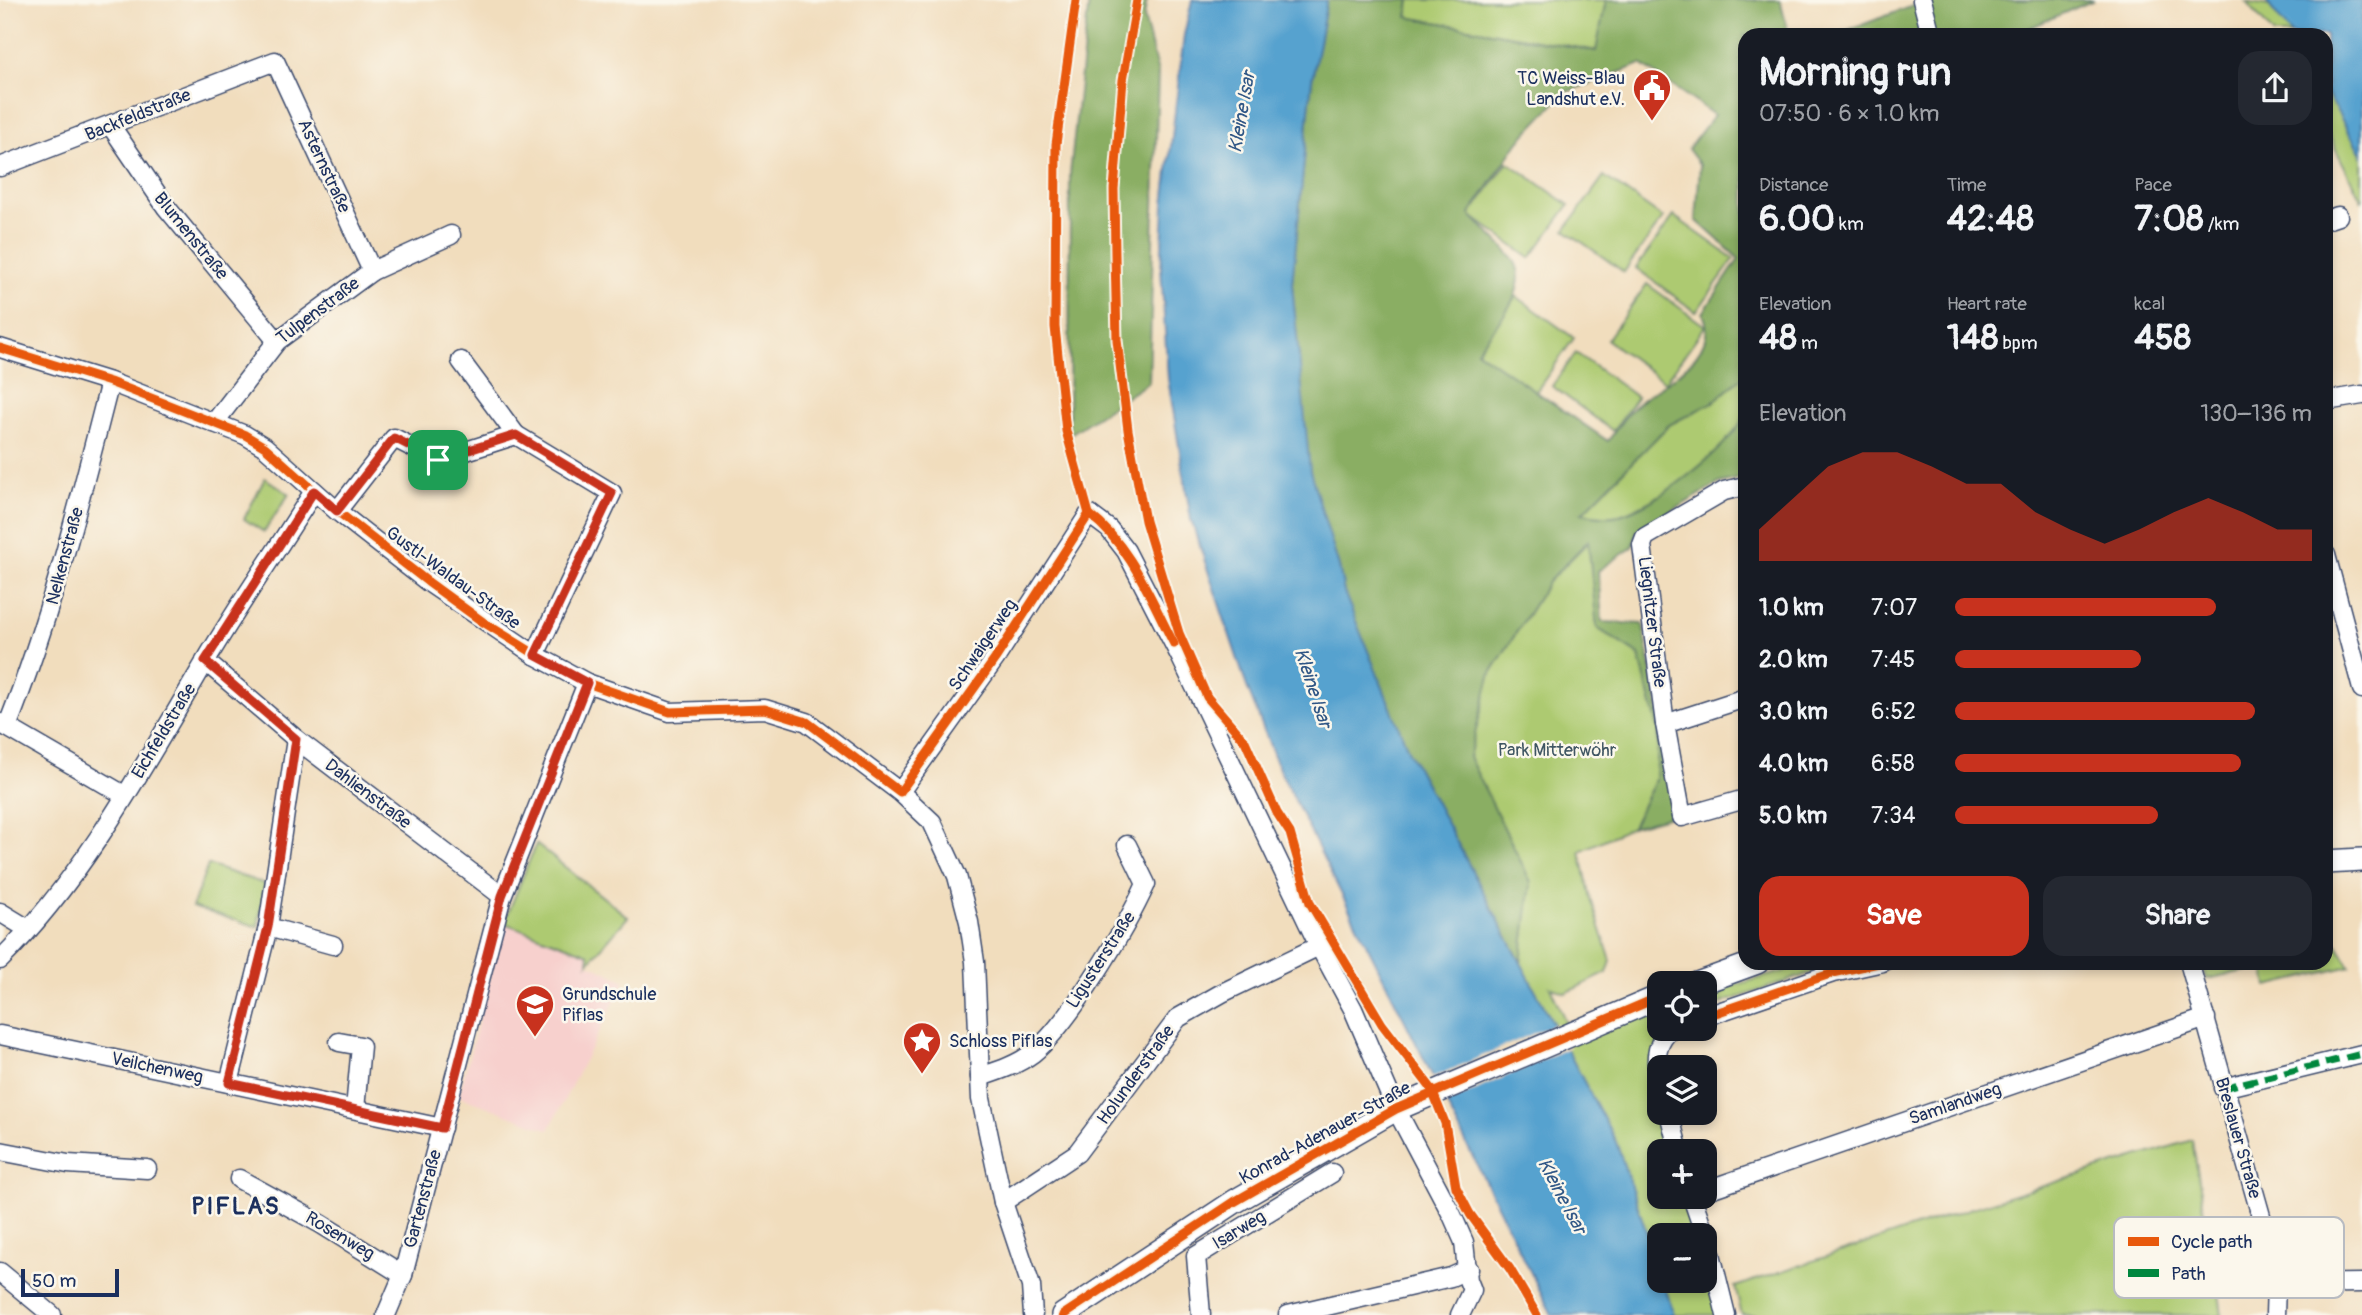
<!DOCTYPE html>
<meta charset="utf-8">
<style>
body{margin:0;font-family:Pangolin,sans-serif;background:#242831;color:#f1f3f6;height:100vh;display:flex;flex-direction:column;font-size:26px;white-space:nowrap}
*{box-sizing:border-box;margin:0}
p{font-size:23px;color:#9ea1a6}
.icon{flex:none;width:38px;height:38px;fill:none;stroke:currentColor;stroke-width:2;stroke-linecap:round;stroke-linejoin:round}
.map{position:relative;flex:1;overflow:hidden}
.drawer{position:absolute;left:1738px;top:28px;width:595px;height:942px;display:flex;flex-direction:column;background:#171b24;border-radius:21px;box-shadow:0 4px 10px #0003}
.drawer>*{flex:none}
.buttons{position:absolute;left:1647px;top:971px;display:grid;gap:14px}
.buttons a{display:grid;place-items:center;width:70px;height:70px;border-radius:14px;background:#171b24;box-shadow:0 4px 10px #0003;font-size:35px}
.scale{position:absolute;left:21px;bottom:18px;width:98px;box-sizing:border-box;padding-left:7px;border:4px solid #1b2f5e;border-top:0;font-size:19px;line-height:24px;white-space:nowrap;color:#1b2f5e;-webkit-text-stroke:5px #fbf7ec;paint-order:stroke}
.pin{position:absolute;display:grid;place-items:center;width:60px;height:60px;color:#fff;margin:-30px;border-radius:14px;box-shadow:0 4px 10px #0006}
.round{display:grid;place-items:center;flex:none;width:74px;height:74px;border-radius:21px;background:#242831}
.head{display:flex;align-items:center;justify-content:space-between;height:119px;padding:0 21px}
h1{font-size:38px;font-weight:800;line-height:52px}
.metrics{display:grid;grid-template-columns:repeat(3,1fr);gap:10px;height:119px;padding:7px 21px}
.metrics div{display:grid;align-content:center}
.metrics b{font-size:35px;font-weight:800}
.metrics small{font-size:19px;font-weight:400}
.metrics p{font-size:19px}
.chart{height:196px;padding:14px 21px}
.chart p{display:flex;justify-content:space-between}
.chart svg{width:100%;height:126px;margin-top:7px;fill:#c8321e;opacity:.7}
.action{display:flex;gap:14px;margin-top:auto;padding:14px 21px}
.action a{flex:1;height:80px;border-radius:21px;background:#c8321e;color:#fff;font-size:28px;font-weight:800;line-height:80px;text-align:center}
.action a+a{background:#242831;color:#f1f3f6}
ul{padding:0 21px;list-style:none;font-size:23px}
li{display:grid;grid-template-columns:112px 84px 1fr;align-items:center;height:52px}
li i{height:18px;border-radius:9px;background:#c8321e}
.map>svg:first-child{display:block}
</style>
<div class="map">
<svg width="2362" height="1315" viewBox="0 0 2362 1315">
<rect width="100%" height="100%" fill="#fbf7ec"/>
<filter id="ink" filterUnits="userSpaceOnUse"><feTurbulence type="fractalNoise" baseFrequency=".0143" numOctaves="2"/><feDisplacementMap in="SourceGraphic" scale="14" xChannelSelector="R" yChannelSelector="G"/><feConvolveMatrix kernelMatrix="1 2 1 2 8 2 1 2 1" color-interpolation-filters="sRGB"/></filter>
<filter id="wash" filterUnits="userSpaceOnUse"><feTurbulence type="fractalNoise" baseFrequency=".00686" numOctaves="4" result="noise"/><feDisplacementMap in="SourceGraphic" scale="28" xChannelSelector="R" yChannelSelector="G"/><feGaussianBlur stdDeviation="1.57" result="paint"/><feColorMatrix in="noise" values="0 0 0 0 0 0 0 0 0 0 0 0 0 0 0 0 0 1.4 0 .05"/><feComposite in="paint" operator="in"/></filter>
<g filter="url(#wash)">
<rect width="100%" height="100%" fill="#f1ddbd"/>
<polygon fill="#f7d0cd" points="504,923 590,954 588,963 625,981 549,1130 459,1096"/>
<g fill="#adca71" stroke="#647c68" stroke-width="2">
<polygon points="1410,0 1606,0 1597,51 1407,17"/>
<polygon points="2247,2 2269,6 2292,35 2274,35"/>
<polygon points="2326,92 2362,155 2362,201 2326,130"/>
<polygon points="1508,162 1569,205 1530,258 1470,215"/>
<polygon points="1604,176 1663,218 1624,272 1565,230"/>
<polygon points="1674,216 1734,259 1696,312 1636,268"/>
<polygon points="1647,284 1705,326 1665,382 1607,340"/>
<polygon points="1516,296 1574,338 1535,393 1477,351"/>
<polygon points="1576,353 1637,397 1613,431 1552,386"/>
<path d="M1745,375C1745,388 1748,405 1744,418C1731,454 1654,504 1619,515C1608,518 1592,515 1581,514L1669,425L1713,402Z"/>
<polygon points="265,478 289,494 264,532 244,519"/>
<polygon points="1589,541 1597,628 1639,655 1659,731 1656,779 1632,827 1580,851 1591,899 1611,961 1607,973 1566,993 1550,987 1574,1040 1659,1008 1659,1029 1671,1029 1659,1075 1659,1113 1669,1113 1679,1151 1659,1152 1659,1197 1690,1197 1703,1235 1659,1236 1659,1269 1616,1142 1521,963 1531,882 1414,743 1491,673 1548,582"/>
<polygon points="536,844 628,917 588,963 589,954 504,923"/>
<polygon points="208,865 265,884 258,927 192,907"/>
<polygon points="2326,927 2350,966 2268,986 2264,967 2206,979 2201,963 2326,962"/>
<polygon points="1813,963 1840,963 1705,1009 1704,994"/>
<polygon points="2192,1140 2209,1238 2217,1237 2223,1264 2221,1265 2224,1285 2218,1286 2222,1315 1742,1315 1735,1287 1969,1209"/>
<polygon points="1705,1239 1723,1315 1674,1315 1663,1281 1704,1281"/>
</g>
<g fill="#8aae63" stroke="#526e60" stroke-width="2" fill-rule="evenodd">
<polygon points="1089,0 1147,0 1144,17 1158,73 1149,382 1069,435 1070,174"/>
<path d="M1327,0H1410L1407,17L1596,51L1606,0H1780L1789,35H1745V375L1713,402L1669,425L1582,513C1591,515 1604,517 1614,516C1649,512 1731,447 1745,415V477L1720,483L1637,531L1633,547L1598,571L1602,622L1643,624L1678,814L1632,827L1656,779L1659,731L1639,655L1597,628L1588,541L1548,582L1491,673L1469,757L1531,882L1521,963L1409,752L1376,676L1344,592L1339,567L1309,471L1292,284L1312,80ZM1641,64L1714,115L1688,149L1700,165L1696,220L1739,259L1703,313C1722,356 1660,383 1635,406C1624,416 1616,430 1608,441L1477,351C1493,328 1534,288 1513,259C1501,243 1484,229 1470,214L1519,141L1564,93Z"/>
<polygon points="1928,0 2094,0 2013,35 1835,35"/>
</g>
<g fill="#57a2cf" stroke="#396896" stroke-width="2">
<polygon points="1192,0 1327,0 1312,80 1292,284 1310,471 1339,567 1344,592 1409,752 1616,1142 1659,1269 1659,1281 1663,1281 1674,1315 1552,1315 1280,771 1247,687 1191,520 1168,379 1161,269 1164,205 1184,35"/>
<polygon points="2265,0 2362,0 2362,155 2326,92 2326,35 2292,35"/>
</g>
<polygon fill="#f1ddbd" points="1557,1023 1570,1047 1443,1105 1430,1079"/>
</g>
<g filter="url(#ink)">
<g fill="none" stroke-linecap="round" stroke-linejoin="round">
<g stroke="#3b496c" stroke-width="21">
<g id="minor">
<polyline points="1922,0 1931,35"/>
<polyline points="111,126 166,207 277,341"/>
<polyline points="0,167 275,61 372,271"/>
<polyline points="2326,220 2338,216"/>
<polyline points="0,348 110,382 245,435 265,447 337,511 428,582 535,655 587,683 670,712 765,709 807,722 900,792 932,822 957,876 969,922 975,962 981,1099 1003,1202 1031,1286 1033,1315"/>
<polyline points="2326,401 2362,395"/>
<polyline points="214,423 277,341 372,271 451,235"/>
<polyline points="516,435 612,493 535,655"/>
<polyline points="1745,486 1724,491 1645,537 1642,545 1665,724 1682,817 1745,799"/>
<polyline points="337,511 394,438 438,460 516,435 461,361"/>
<polyline points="2326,555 2362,689"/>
<polyline points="205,661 296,739 502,896"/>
<polyline points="0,723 124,795"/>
<polyline points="1665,724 1745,698"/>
<path d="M7,727C52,614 80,499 110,382"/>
<polyline points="900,792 995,659 1089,514 1109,529 1126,551 1181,658 1319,946 1353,1009 1396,1109 1452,1215 1464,1242 1468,1280 1472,1290 1460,1315"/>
<polyline points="0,912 28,929"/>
<polyline points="268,927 333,945"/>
<path d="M0,960C83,879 146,762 205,662C239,604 278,549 314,491"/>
<polyline points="2189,962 2261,1216 2276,1284 2275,1315"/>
<polyline points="1704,1017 1833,973 1883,962"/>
<polyline points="0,1035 442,1128"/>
<polyline points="339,1042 361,1046 355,1109"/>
<path d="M1659,1075C1654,1058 1657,1040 1672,1029"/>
<path d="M980,1077C998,1071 1017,1065 1033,1053C1069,1024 1126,928 1146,884L1127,845"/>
<polyline points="229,1083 268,927 296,739"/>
<polyline points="2223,1088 2362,1054"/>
<polyline points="1669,1113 1679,1152"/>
<polyline points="0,1151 68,1164 147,1169"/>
<polyline points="239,1179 321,1224 403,1275"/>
<polyline points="1704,1191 2206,1018"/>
<polyline points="1692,1197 1710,1250 1726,1315"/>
<polyline points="1003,1202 1077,1153 1178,1018 1222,993 1319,946"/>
<polyline points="0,1272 52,1315"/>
<polyline points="2276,1284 2362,1283"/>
<polyline points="386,1315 403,1275 502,896 587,683"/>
<polyline points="1201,1315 1196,1256 1332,1173"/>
<polyline points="1288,1315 1451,1277 1469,1269"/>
</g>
</g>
<g stroke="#3b496c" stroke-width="26">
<g id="major">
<polyline points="2326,862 2362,860"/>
<polyline points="1697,984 1757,962"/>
<polyline points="1063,1315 1234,1202 1396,1109 1659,997"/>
</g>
</g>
<use href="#minor" stroke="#fff" stroke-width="18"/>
<use href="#major" stroke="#fff" stroke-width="23"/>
<polyline stroke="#00873e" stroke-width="7" stroke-dasharray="14 7" stroke-linecap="butt" points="2223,1088 2362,1054"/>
<g stroke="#fbf7ec" stroke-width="13">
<g id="cycleway">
<polyline points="1076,0 1056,144 1055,327 1066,431 1089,514"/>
<polyline points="1137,0 1123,80 1114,189 1115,255 1117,340 1128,430 1145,521 1179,633 1207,697 1245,741 1277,813 1290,833 1310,903 1382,1024 1431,1088 1445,1123 1456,1187 1470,1214 1510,1269 1537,1315"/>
<polyline points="0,348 110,382 245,435 265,447 337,511 428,582 483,622 556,667 587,683 670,712 765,709 807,722 900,792 995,659 1089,514"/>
<path d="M1089,514C1131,546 1150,598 1174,644"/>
<polyline points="1704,1017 1833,973 1883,962"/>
<polyline points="1063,1315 1234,1202 1396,1109 1659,997"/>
</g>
</g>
<use href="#cycleway" stroke="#e8590c" stroke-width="9"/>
</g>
</g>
<g fill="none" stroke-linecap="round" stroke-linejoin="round" filter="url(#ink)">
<g stroke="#fff" stroke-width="14">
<polygon id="route" points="516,435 612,493 535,655 587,683 502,896 442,1128 229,1083 268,927 296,739 205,661 314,491 337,511 394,438 438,460"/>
</g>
<use href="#route" stroke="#c8321e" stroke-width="9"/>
</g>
<defs>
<g id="civic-pin" transform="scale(2.0125)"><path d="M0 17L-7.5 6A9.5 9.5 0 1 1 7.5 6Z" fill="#c8321e" stroke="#fbf7ec"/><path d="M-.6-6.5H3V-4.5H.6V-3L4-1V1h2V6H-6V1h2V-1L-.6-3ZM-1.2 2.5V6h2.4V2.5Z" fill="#fff"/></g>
<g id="school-pin" transform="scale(2.0125)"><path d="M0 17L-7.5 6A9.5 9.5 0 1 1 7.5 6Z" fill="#c8321e" stroke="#fbf7ec"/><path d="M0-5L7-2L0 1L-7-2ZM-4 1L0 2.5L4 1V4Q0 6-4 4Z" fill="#fff"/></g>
<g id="sight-pin" transform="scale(2.0125)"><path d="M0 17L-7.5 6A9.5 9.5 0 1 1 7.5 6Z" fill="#c8321e" stroke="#fbf7ec"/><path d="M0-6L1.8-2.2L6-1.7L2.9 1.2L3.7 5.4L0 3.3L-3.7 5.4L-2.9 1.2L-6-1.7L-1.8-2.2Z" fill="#fff"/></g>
</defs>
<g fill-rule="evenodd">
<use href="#civic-pin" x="1652" y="88"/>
<use href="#school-pin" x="535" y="1004"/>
<use href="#sight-pin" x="922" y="1041"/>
</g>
<g text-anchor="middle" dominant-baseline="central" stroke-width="5" stroke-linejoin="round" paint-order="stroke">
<g font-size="18" fill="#1b2f5e" stroke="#fbf7ec" text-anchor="start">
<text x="1625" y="78" text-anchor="end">TC Weiss-Blau<tspan x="1625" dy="21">Landshut e.V.</tspan></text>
<text x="562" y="994">Grundschule<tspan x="562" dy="21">Piflas</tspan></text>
<text x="949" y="1041">Schloss Piflas</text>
</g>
<g font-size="18" fill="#1b2f5e" stroke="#fbf7ec">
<text transform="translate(138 115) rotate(-22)">Backfeldstraße</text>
<text transform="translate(324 166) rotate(65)">Asternstraße</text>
<text transform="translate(191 236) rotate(51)">Blumenstraße</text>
<text transform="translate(318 311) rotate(-37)">Tulpenstraße</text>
<text transform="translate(65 556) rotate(-75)">Nelkenstraße</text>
<text transform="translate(453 578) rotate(36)">Gustl-Waldau-Straße</text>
<text transform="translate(1652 622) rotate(83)">Liegnitzer Straße</text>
<text transform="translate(983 645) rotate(-56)">Schwaigerweg</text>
<text transform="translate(164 731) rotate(-59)">Eichfeldstraße</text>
<text transform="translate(368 794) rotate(37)">Dahlienstraße</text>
<text transform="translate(1101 960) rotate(-57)">Ligusterstraße</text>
<text transform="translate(157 1068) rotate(12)">Veilchenweg</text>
<text transform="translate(1136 1075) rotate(-54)">Holunderstraße</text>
<text transform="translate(1955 1104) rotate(-19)">Samlandweg</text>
<text transform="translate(1325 1133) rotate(-29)">Konrad-Adenauer-Straße</text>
<text transform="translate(2238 1138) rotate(74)">Breslauer Straße</text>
<text transform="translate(423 1199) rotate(-75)">Gartenstraße</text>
<text transform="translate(1239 1230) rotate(-31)">Isarweg</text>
<text transform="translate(340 1236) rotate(31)">Rosenweg</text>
</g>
<g font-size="18" fill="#405663" stroke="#fbf7ec">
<text x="1557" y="750">Park Mitterwöhr</text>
</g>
<g font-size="19" font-style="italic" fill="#305786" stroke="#fbf7ec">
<text transform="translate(1242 112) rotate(-80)">Kleine Isar</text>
<text transform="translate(1313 688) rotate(72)">Kleine Isar</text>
<text transform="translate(1562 1196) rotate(62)">Kleine Isar</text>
</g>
<g font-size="24" font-weight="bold" letter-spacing="2" fill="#1b2f5e" stroke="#fbf7ec">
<text x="236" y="1206">PIFLAS</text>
</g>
</g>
<rect x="2114" y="1217" width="230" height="81" rx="10" fill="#fbf7ec" stroke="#b8bbc1" stroke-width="2"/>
<rect x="2128" y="1237" width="31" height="9" fill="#e8590c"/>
<rect x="2128" y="1269" width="31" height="8" fill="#00873e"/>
<g font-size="19" fill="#1b2f5e">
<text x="2171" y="1248">Cycle path</text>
<text x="2171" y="1280">Path</text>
</g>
</svg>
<div class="buttons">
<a><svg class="icon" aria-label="locate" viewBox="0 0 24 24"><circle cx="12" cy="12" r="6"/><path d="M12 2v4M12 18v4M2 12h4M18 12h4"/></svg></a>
<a><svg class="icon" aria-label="layers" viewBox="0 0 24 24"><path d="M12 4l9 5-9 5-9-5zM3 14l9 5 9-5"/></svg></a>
<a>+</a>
<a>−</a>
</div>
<div class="scale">50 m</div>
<div class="pin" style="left:438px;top:460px;background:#1e9e55"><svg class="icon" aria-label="arrive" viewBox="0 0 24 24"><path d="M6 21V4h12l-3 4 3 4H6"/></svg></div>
<section class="drawer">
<div class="head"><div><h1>Morning run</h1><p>07:50 · 6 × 1.0 km</p></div><a class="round"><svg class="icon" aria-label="share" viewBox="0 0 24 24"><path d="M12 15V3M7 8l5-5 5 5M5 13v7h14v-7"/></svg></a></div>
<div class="metrics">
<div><p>Distance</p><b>6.00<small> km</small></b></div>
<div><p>Time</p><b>42:48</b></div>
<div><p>Pace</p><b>7:08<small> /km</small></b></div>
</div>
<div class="metrics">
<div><p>Elevation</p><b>48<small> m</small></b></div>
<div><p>Heart rate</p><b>148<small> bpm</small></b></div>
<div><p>kcal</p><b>458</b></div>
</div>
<div class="chart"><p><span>Elevation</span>130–136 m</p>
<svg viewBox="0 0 160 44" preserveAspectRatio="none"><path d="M0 44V33L10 22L20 11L30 6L40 6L50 11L60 17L70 17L80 27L90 33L100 38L110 33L120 27L130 22L140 27L150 33L160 33V44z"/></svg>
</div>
<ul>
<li><b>1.0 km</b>7:07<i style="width:73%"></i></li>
<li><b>2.0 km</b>7:45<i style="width:52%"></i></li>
<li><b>3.0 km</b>6:52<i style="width:84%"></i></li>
<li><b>4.0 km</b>6:58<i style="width:80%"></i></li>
<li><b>5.0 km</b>7:34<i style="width:57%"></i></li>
</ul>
<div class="action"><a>Save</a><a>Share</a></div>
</section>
</div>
